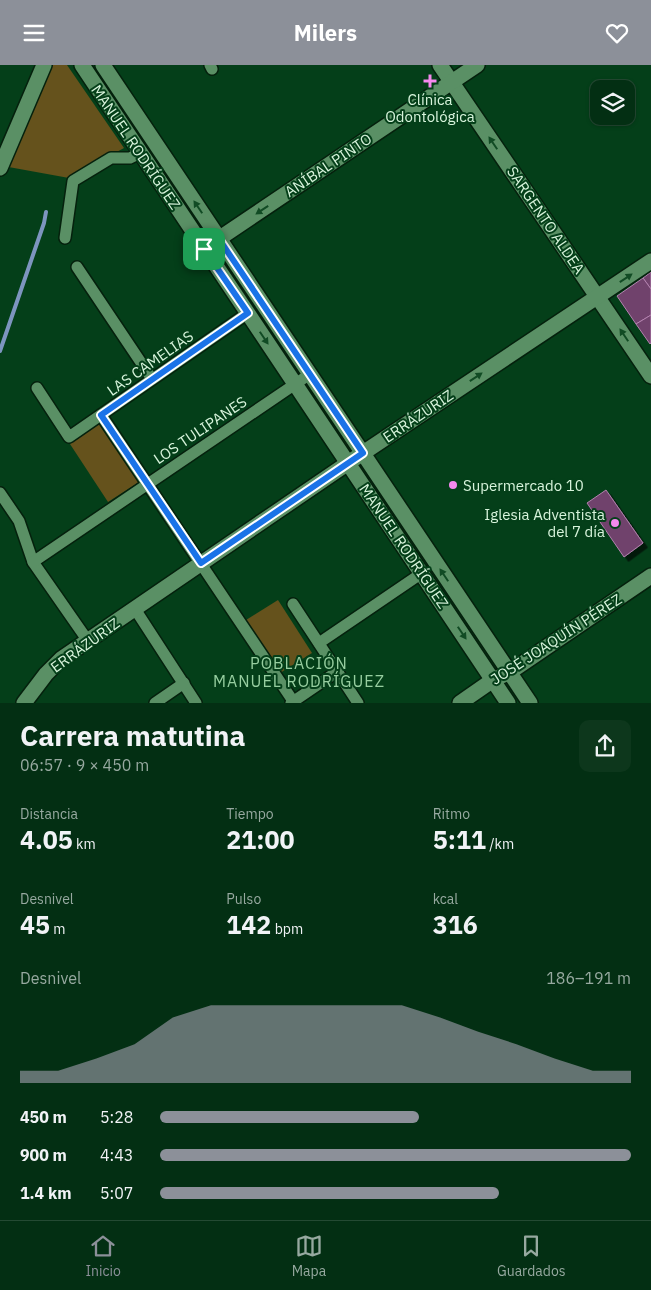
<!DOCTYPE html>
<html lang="es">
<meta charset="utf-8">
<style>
body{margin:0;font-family:"IBM Plex Sans",sans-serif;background:#0d371c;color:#f1f3f6;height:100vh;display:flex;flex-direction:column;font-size:19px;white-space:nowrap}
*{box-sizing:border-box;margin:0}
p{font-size:16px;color:#97a9a0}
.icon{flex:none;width:28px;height:28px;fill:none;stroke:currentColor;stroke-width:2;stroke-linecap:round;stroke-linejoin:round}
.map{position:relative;height:638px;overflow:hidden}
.sheet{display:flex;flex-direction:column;background:#032f13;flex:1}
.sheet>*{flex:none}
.buttons{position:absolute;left:590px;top:15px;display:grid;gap:10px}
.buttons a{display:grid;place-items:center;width:45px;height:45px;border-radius:10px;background:#032f13;box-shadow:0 1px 4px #0004,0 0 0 1px #244a33;font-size:25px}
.pin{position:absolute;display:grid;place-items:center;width:42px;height:42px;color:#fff;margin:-21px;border-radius:10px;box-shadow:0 2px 8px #0006}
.round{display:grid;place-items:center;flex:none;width:52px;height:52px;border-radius:10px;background:#0d371c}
.overview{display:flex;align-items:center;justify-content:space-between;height:85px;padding:0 20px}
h1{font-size:28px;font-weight:800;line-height:38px}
.metrics{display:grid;grid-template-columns:repeat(3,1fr);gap:8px;height:85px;padding:5px 20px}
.metrics div{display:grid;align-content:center}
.metrics b{font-size:25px;font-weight:800}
.metrics small{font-size:14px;font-weight:400}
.metrics p{font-size:14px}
.chart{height:140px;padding:10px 20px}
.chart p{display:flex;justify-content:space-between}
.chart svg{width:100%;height:90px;margin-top:5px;fill:#8c9099;opacity:.7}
ul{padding:0 20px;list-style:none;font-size:16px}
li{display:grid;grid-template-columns:80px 60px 1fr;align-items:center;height:38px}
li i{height:12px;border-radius:6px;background:#8c9099}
header{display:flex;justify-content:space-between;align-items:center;height:65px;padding:0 20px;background:#8c9099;color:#fff;font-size:22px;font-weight:800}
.menu{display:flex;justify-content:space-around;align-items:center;height:70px;border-top:1px solid #244a33;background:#032f13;font-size:14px;color:#97a9a0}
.menu a{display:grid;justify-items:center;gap:2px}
.menu .on{color:#8c9099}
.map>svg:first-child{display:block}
</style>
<header><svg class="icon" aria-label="menu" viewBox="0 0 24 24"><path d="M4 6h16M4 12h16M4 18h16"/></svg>Milers<svg class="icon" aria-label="heart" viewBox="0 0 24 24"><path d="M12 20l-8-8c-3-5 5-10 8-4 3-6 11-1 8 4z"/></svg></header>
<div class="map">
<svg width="651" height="638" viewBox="0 0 651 638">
<defs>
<filter id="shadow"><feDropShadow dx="4.5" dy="4.5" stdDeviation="0" flood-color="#0009"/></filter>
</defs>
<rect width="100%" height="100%" fill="#043f19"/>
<g fill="#65521c">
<polygon points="46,0 67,0 124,83 69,113 3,101"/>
<polygon points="101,358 139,417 108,437 70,379"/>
<polygon points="278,535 312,588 280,608 246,555"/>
</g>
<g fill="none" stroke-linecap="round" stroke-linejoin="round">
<polyline stroke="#7d95bf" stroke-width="4" points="0,286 44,158 46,147"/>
</g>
<g fill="#70436c" stroke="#b381ae" filter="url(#shadow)">
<polygon points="651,207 651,224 643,213"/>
<polygon points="643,213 651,224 651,250 636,259 617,231"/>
<polygon points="651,250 651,278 650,279 636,259"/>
<polygon points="606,425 643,478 624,492 587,438"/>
</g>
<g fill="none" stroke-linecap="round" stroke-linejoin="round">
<g stroke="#05210d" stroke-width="14">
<g id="street">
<polyline points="210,0 212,4"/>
<polyline points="65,173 73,116 111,93 130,93 140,88"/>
<polyline points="77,202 152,314"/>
<polyline points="37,323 69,372 248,248"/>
<polyline points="101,350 293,636"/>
<polyline points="0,428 19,456 33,497 88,576"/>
<polyline points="33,497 310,309"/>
<polyline points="293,539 358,638"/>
<polyline points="135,544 196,638"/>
<polyline points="319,578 422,508"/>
<polyline points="155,638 184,618"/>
<polyline points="291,638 338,606"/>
</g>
</g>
<g stroke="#05210d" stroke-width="18">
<g id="secondary">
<polyline points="82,0 508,638"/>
<polyline points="103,0 530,638"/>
<polyline points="440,0 651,311"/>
<polyline points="0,103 44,0"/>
<polyline points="211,179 477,0"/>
<polyline points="24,638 46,609 61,594 348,398 651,196"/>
<polyline points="460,638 493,615 510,607 651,511"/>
</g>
</g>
<use href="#street" stroke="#5a9065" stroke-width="11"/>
<use href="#secondary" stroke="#5a9065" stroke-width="15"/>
</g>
<defs><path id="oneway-solid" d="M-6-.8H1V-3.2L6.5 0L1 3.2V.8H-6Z" transform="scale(1.25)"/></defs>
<g fill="#114b24">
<use href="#oneway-solid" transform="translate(493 78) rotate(-124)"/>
<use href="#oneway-solid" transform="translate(198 142) rotate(-124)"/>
<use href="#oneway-solid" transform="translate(262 145) rotate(146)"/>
<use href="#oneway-solid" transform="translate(626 213) rotate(-34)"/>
<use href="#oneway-solid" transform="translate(624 270) rotate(-124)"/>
<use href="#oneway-solid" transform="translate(264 273) rotate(56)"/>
<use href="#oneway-solid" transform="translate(476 312) rotate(-34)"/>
<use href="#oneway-solid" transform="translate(444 510) rotate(-124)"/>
<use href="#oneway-solid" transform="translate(462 568) rotate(56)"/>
</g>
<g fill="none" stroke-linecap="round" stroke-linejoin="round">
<g stroke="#fff" stroke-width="10">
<polygon id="route" points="219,174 363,388 201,498 101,350 248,248 204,184"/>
</g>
<use href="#route" stroke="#1a73e8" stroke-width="6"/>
</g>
<g fill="#f589ee" stroke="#043f19" stroke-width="2">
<path d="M427.5 8.5h5v5h5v5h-5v5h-5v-5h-5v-5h5z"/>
<circle cx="453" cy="420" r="5"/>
<circle cx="615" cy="458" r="5"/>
</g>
<g text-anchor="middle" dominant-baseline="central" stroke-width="4" stroke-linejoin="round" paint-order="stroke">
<g font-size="15" fill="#d8f4dc" stroke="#043f19">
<text x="430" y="34">Clínica<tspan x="430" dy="17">Odontológica</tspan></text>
<text x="463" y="420" text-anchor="start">Supermercado 10</text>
<text x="605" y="449" text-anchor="end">Iglesia Adventista<tspan x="605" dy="17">del 7 día</tspan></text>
</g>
<g font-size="15" fill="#d8f4dc" stroke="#043f19">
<text transform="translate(136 82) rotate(56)">MANUEL RODRÍGUEZ</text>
<text transform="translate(328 100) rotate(-34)">ANÍBAL PINTO</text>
<text transform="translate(546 155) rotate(56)">SARGENTO ALDEA</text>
<text transform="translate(150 298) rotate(-35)">LAS CAMELIAS</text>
<text transform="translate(418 351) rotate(-34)">ERRÁZURIZ</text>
<text transform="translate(200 365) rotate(-34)">LOS TULIPANES</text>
<text transform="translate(404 481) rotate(56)">MANUEL RODRÍGUEZ</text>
<text transform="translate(556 574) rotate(-33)">JOSÉ JOAQUÍN PÉREZ</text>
<text transform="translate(85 580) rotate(-36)">ERRÁZURIZ</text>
</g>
<g font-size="16" letter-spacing="1" fill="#97cea0" stroke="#043f19">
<text x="299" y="598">POBLACIÓN<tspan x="299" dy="18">MANUEL RODRÍGUEZ</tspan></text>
</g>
</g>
</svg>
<div class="buttons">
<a><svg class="icon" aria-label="layers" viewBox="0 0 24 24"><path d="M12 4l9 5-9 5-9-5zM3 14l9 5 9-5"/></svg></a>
</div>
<div class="pin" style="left:204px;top:184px;background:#1e9e55"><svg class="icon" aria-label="arrive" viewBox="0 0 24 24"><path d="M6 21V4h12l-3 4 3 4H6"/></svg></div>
</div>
<section class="sheet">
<div class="overview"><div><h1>Carrera matutina</h1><p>06:57 · 9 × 450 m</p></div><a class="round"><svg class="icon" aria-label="share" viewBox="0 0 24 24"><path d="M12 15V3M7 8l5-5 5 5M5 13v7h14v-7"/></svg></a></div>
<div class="metrics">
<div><p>Distancia</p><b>4.05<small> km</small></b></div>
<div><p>Tiempo</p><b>21:00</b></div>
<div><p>Ritmo</p><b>5:11<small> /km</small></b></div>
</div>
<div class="metrics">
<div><p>Desnivel</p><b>45<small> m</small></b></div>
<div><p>Pulso</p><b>142<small> bpm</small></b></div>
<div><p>kcal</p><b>316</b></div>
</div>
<div class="chart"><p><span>Desnivel</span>186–191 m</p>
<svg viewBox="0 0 160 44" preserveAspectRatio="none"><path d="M0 44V38L10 38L20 32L30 25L40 12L50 6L60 6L70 6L80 6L90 6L100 6L110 12L120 19L130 25L140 32L150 38L160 38V44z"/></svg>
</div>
<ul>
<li><b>450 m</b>5:28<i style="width:55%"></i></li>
<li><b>900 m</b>4:43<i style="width:100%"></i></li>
<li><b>1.4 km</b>5:07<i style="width:72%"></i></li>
</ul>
</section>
<nav class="menu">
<a class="on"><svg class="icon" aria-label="home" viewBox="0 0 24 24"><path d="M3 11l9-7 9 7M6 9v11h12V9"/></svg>Inicio</a>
<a><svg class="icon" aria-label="map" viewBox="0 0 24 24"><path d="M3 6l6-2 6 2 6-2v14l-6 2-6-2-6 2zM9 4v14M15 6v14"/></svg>Mapa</a>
<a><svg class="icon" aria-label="saved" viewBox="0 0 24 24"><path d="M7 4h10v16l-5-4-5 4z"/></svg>Guardados</a>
</nav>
